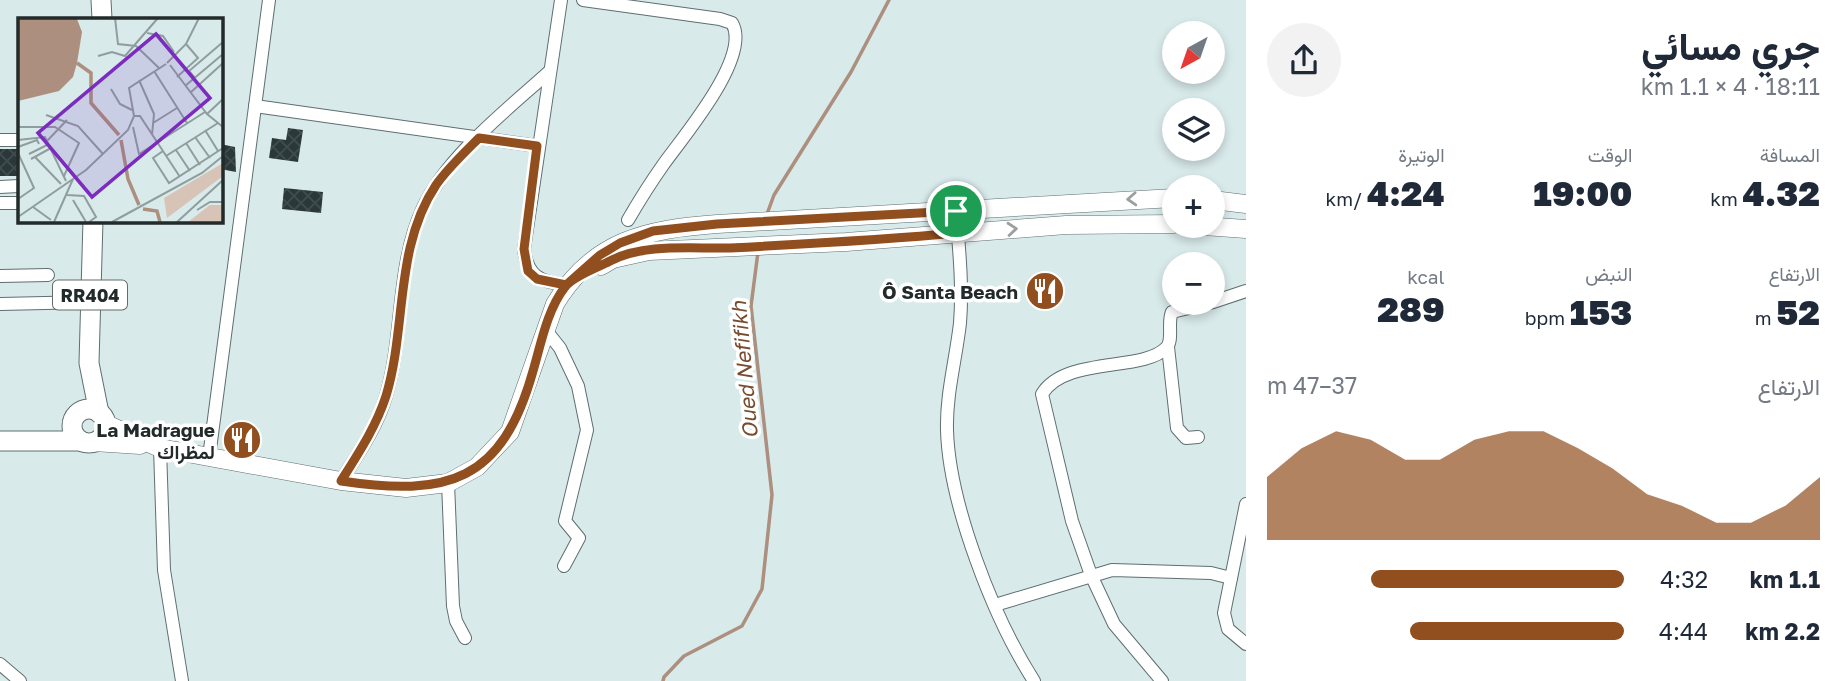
<!DOCTYPE html>
<html lang="ar">
<meta charset="utf-8">
<style>
body{margin:0;font-family:"Golos Text",Vazirmatn,sans-serif;background:#f2f2f3;color:#1f2937;direction:rtl;height:100vh;display:flex;flex-direction:column;font-size:26px;white-space:nowrap}
*{box-sizing:border-box;margin:0}
p{font-size:23px;color:#747a83}
.icon{flex:none;width:38px;height:38px;fill:none;stroke:currentColor;stroke-width:2;stroke-linecap:round;stroke-linejoin:round}
.map{position:relative;flex:1;overflow:hidden;direction:ltr}
.side{display:flex;flex-direction:column;background:#fff;width:595px}
.side>*{flex:none}
.needle{width:46px;rotate:220deg}
.buttons{position:absolute;left:1162px;top:21px;display:grid;gap:14px}
.buttons a{display:grid;place-items:center;width:63px;height:63px;border-radius:50%;background:#fff;box-shadow:0 4px 10px #0003;font-size:35px}
.pin{position:absolute;display:grid;place-items:center;width:60px;height:60px;color:#fff;margin:-30px;border:4px solid #fff;border-radius:50%;box-shadow:0 2px 7px #0007}
.round{display:grid;place-items:center;flex:none;width:74px;height:74px;border-radius:37px;background:#f2f2f3}
.headline{display:flex;align-items:center;justify-content:space-between;height:119px;padding:0 21px}
h1{font-size:38px;font-weight:800;line-height:52px}
.stats{display:grid;grid-template-columns:repeat(3,1fr);gap:10px;height:119px;padding:7px 21px}
.stats div{display:grid;align-content:center}
.stats b{font-size:35px;font-weight:800}
.stats small{font-size:19px;font-weight:400}
.stats p{font-size:19px}
.chart{height:196px;padding:14px 21px}
.chart p{display:flex;justify-content:space-between}
.chart svg{width:100%;height:126px;margin-top:7px;fill:#914f1f;opacity:.7}
ul{padding:0 21px;list-style:none;font-size:23px}
li{display:grid;grid-template-columns:112px 84px 1fr;align-items:center;height:52px}
li i{height:18px;border-radius:9px;background:#914f1f}
main{display:flex;flex:1;min-height:0}
.map>svg:first-child{display:block}
</style>
<main>
<section class="side">
<div class="headline"><div><h1>جري مسائي</h1><p>18:11 · 4 × 1.1 km</p></div><a class="round"><svg class="icon" aria-label="share" viewBox="0 0 24 24"><path d="M12 15V3M7 8l5-5 5 5M5 13v7h14v-7"/></svg></a></div>
<div class="stats">
<div><p>المسافة</p><b>4.32<small> km</small></b></div>
<div><p>الوقت</p><b>19:00</b></div>
<div><p>الوتيرة</p><b>4:24<small> /km</small></b></div>
</div>
<div class="stats">
<div><p>الارتفاع</p><b>52<small> m</small></b></div>
<div><p>النبض</p><b>153<small> bpm</small></b></div>
<div><p>kcal</p><b>289</b></div>
</div>
<div class="chart"><p><span>الارتفاع</span>37–47 m</p>
<svg viewBox="0 0 160 44" preserveAspectRatio="none"><path d="M0 44V22L10 12L20 6L30 9L40 16L50 16L60 9L70 6L80 6L90 12L100 19L110 28L120 32L130 38L140 38L150 32L160 22V44z"/></svg>
</div>
<ul>
<li><b>1.1 km</b>4:32<i style="width:71%"></i></li>
<li><b>2.2 km</b>4:44<i style="width:60%"></i></li>
</ul>
</section>
<div class="map">
<svg width="1246" height="681" viewBox="0 0 1246 681">
<defs>
<pattern id="building-cross-hatch" width="8" height="8" patternUnits="userSpaceOnUse" patternTransform="scale(1.75)"><rect width="8" height="8" fill="#2b383a"/><path d="M0 0l8 8M0 8l8-8" fill="none" stroke="#414c4e"/></pattern>
</defs>
<rect width="100%" height="100%" fill="#d9eaeb"/>
<g fill="none" stroke-linecap="round" stroke-linejoin="round">
<g stroke="#ac8f7e" stroke-width="3.5">
<polyline points="767,214 774,195 851,72 889,0"/>
<polyline points="663,681 664,677 684,656 742,626 762,589 772,495 751,306 758,252"/>
</g>
</g>
<g fill="url(#building-cross-hatch)">
<polygon points="288,128 303,130 298,162 269,158 272,138 286,140"/>
<polygon points="220,144 235,147 236,172 220,169"/>
<rect x="0" y="149" width="19" height="27"/>
<polygon points="284,188 323,192 321,213 282,209"/>
</g>
<g fill="none" stroke-linecap="round" stroke-linejoin="round">
<g stroke="#5f6e70" stroke-width="14">
<g id="street">
<path d="M561,0L524,249C527,276 540,282 566,285"/>
<path d="M583,0L720,19L732,23C752,57 682,138 663,165C651,182 639,201 628,220"/>
<polyline points="255,106 537,146"/>
<polyline points="0,140 19,140"/>
<polyline points="0,187 19,186"/>
<polyline points="0,203 19,203"/>
<path d="M956,211C959,248 963,286 960,323C956,359 946,394 947,430C949,504 994,619 1034,681"/>
<polyline points="0,276 48,275"/>
<polyline points="1213,302 1246,291"/>
<polyline points="0,304 90,302"/>
<polyline points="545,329 560,348 578,386 587,430 565,521 579,538 564,566"/>
<polyline points="1168,347 1177,428 1186,438 1198,437"/>
<polyline points="160,448 164,570 182,681"/>
<polyline points="209,457 269,0"/>
<path d="M341,481C358,454 377,427 386,396C404,335 396,266 423,208C447,156 508,109 550,71"/>
<polyline points="448,483 453,606 456,621 465,638"/>
<polyline points="1246,504 1224,613 1228,629 1246,644"/>
<polyline points="995,605 1112,570 1211,573 1231,578"/>
<polyline points="0,664 20,681"/>
<path d="M1162,681L1114,624L1091,575L1072,521L1042,394C1065,356 1143,372 1166,348C1174,341 1167,322 1172,312L1210,303"/>
</g>
</g>
<g stroke="#5f6e70" stroke-width="19">
<g id="secondary">
<polyline points="1213,200 1246,204"/>
<polyline points="1204,226 1246,229"/>
<polyline points="601,266 613,259 649,251 846,242 1066,225 1174,224"/>
<path d="M106,424L160,448L341,481L406,488L448,483L477,467L510,432L555,304C593,240 648,229 717,224L1174,198"/>
<polyline points="94,442 140,445"/>
</g>
</g>
<g stroke="#5f6e70" stroke-width="21">
<g id="primary">
<polyline points="101,0 102,19"/>
<polyline points="93,220 89,363 99,413"/>
<circle cx="89" cy="426" r="17"/>
<polyline points="0,441 81,441"/>
</g>
</g>
<use href="#street" stroke="#fff" stroke-width="12"/>
<use href="#secondary" stroke="#fff" stroke-width="18"/>
<use href="#primary" stroke="#fff" stroke-width="19"/>
</g>
<defs><path id="oneway-chevron" d="M-2-3.5L2.5 0L-2 3.5" fill="none" stroke-width="1.6" stroke-linecap="round" stroke-linejoin="round" transform="scale(1.75)"/></defs>
<g stroke="#9c9f9f">
<use href="#oneway-chevron" transform="translate(1132 199) rotate(177)"/>
<use href="#oneway-chevron" transform="translate(1012 229) rotate(-5)"/>
</g>
<g fill="none" stroke-linecap="round" stroke-linejoin="round">
<g stroke="#fff" stroke-width="14">
<path id="route" d="M956,211L717,224L653,231L620,243L600,255L566,285L537,279L528,271L524,249L537,146L479,138C464,153 448,168 436,185C394,248 407,327 386,396C376,427 358,454 341,481C448,497 502,482 533,371C541,344 547,310 565,287C573,276 597,268 610,261C644,243 693,249 730,248C806,244 882,240 957,233L956,211"/>
</g>
<use href="#route" stroke="#914f1f" stroke-width="9"/>
</g>
<defs>
<g id="restaurant-disc" transform="scale(2.0125)"><circle r="9.5" fill="#914f1f" stroke="#fff"/><path d="M-5-6h1v4h1v-4h1v4h1v-4h1v5L-1.5 .5V6h-2V.5L-5-1ZM5-6V6H3V1.5H1.5Q1.5-4 5-6Z" fill="#fff"/></g>
</defs>
<g fill-rule="evenodd">
<use href="#restaurant-disc" x="1045" y="291"/>
<use href="#restaurant-disc" x="242" y="440"/>
</g>
<g text-anchor="middle" dominant-baseline="central" stroke-width="7" stroke-linejoin="round" paint-order="stroke">
<rect fill="#fff" stroke="#656a6a" stroke-width="2" x="53" y="280.5" width="74" height="29" rx="5"/>
<g font-size="18" font-weight="bold" fill="#232a2a">
<text x="90" y="295">RR404</text>
</g>
<g font-size="19" font-weight="bold" fill="#232a2a" stroke="#fff" text-anchor="end">
<text x="1018" y="291">Ô Santa Beach</text>
<text x="215" y="429">La Madrague<tspan x="215" dy="22">لمظراك</tspan></text>
</g>
<g font-size="21" font-style="italic" fill="#784c2f" stroke="#fff">
<text transform="translate(744 370) rotate(-95)">Oued Nefifikh</text>
</g>
</g>
<g transform="translate(18 18)">
<rect width="205" height="205" fill="#d9eaeb"/>
<path d="M205,145V158L149,200L146,180ZM192,187H205V204H170Z" fill="#d8c3b7"/>
<path d="M0,0L59,1L64,14L59,45L55,59L41,73L0,83Z" fill="#ac8f7e"/>
<path fill="none" stroke="#ac8f7e" stroke-width="3.5" d="M59,45L73,55V85L101,117M103,122L110,161L121,187M125,191L139,193L142,204"/>
<path fill="none" stroke="#909d9e" stroke-width="2" d="M97,0L100,26L118,28L141,50M129,15L145,18L156,34M80,38L94,34L107,38L140,0M149,45L168,26L181,0M152,47L189,96L205,109M136,53L169,105M159,59L180,40L168,26M177,60L171,53L205,24M121,62L136,96L134,117M167,68L205,36M93,71L102,86L114,92M172,75L205,45M189,96L205,81M28,97L60,108L85,136M116,98H122L162,159M116,98L111,70L148,46M135,105L159,90M0,109H37L61,125L46,158M115,109L121,136L187,94M187,112L200,133M177,119L192,140M0,122L27,119L48,163M29,123L49,102M168,125L182,147M0,129L19,122L21,126M158,132L172,153M145,133L135,140L151,165L205,130M0,135L16,170L0,181M11,136L31,126M148,138L200,105M17,139L43,166M13,141L33,130M49,177L66,178L78,199L71,204M55,182L68,204M15,189L33,202M179,192L192,184H205M0,199L68,152L110,112L116,98M36,204L55,161M94,204L184,155L205,138M159,204L205,162"/>
<path fill="#7b2cbf" fill-opacity="0.15" stroke="#7b2cbf" stroke-width="3.5" d="M138,16L192,80L74,179L20,115Z"/>
<rect width="205" height="205" fill="none" stroke="#232a2a" stroke-width="3.5"/>
</g>
</svg>
<div class="buttons">
<a><svg class="needle" viewBox="-14 -14 28 28"><path d="M0-13l5 13h-10z" fill="#e53935"/><path d="M0 13l5-13h-10z" fill="#747a83"/></svg></a>
<a><svg class="icon" aria-label="layers" viewBox="0 0 24 24"><path d="M12 4l9 5-9 5-9-5zM3 14l9 5 9-5"/></svg></a>
<a>+</a>
<a>−</a>
</div>
<div class="pin" style="left:956px;top:211px;background:#1e9e55"><svg class="icon" aria-label="arrive" viewBox="0 0 24 24"><path d="M6 21V4h12l-3 4 3 4H6"/></svg></div>
</div>
</main>
